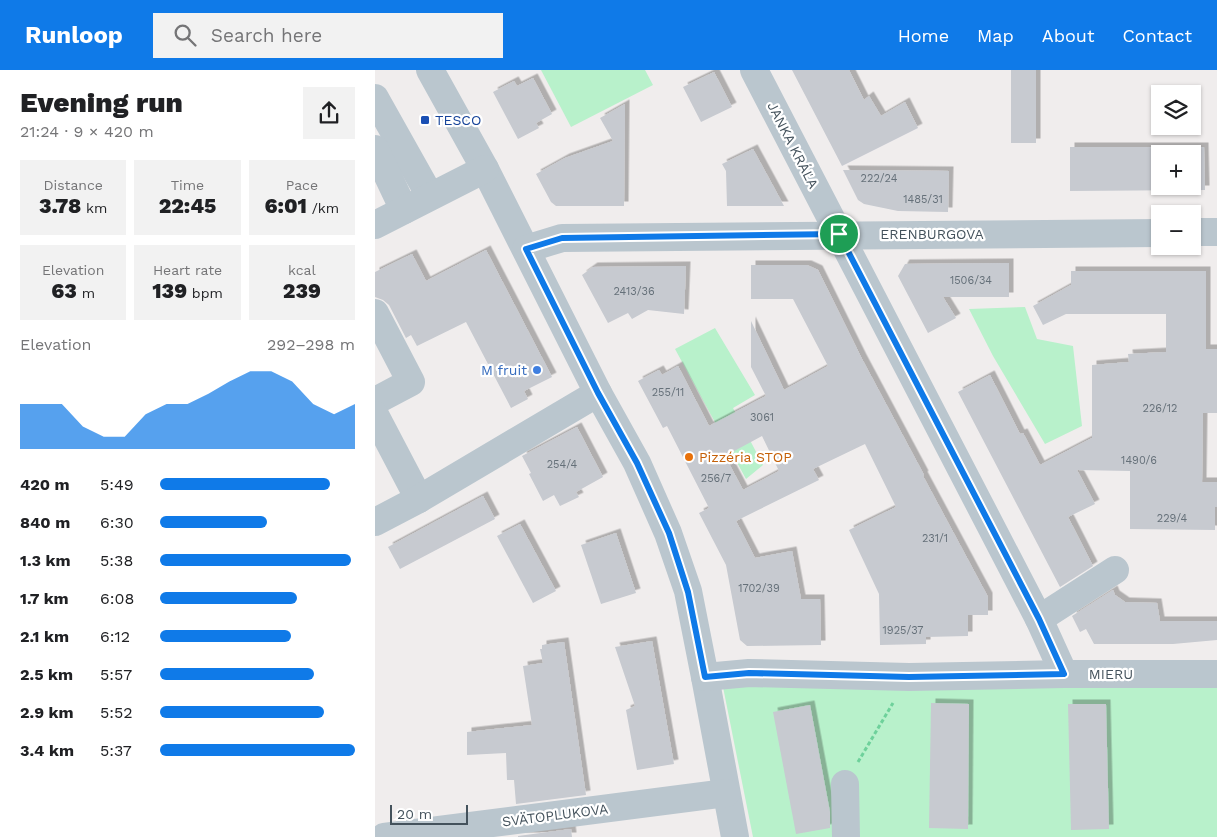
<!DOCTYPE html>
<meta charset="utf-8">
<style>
body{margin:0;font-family:"Work Sans",sans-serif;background:#f2f2f2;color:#202124;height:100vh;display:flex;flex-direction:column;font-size:19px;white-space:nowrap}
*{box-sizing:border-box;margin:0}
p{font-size:16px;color:#757577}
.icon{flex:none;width:28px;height:28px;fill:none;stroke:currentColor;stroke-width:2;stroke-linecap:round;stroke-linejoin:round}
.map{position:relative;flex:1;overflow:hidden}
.panel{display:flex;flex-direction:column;background:#fff;width:375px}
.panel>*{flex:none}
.controls{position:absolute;left:776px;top:15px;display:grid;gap:10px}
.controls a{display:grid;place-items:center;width:50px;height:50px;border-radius:0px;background:#fff;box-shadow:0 1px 4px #0004;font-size:25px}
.scale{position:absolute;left:15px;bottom:12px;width:78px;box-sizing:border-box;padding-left:5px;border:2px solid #44525c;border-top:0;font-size:14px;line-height:18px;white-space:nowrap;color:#44525c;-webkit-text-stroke:4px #fff;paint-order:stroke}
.pin{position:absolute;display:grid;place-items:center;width:42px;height:42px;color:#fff;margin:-21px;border:2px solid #fff;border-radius:50%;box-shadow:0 1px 5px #0007}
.round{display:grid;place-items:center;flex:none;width:52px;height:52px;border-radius:0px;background:#f2f2f2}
.summary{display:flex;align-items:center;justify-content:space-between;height:85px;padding:0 20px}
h1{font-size:28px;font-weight:800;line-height:38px}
.stats{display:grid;grid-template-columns:repeat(3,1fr);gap:8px;height:85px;padding:5px 20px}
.stats div{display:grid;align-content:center;border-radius:0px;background:#f2f2f2;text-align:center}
.stats b{font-size:21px;font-weight:800}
.stats small{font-size:14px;font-weight:400}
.stats p{font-size:14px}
.chart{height:140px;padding:10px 20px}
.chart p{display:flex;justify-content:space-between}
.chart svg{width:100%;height:90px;margin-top:5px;fill:#0f7ae8;opacity:.7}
ul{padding:0 20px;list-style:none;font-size:16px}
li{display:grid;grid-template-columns:80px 60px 1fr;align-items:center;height:38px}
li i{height:12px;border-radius:6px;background:#0f7ae8}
header{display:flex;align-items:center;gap:30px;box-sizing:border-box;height:70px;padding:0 25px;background:#0f7ae8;color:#fff}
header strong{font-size:24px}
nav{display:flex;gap:28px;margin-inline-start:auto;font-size:18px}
.search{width:350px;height:45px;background:#f2f2f2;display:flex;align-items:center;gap:12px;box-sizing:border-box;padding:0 18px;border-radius:0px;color:#757577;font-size:19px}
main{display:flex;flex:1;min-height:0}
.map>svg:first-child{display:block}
</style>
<header>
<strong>Runloop</strong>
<div class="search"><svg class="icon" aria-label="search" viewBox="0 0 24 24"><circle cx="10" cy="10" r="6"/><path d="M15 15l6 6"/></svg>Search here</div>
<nav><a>Home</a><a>Map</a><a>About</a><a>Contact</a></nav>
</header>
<main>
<section class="panel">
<div class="summary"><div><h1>Evening run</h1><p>21:24 · 9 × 420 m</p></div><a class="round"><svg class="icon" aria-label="share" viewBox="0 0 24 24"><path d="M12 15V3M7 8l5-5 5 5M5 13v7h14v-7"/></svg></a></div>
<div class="stats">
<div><p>Distance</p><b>3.78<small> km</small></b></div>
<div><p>Time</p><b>22:45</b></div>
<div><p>Pace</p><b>6:01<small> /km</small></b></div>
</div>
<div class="stats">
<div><p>Elevation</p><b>63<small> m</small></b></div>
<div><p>Heart rate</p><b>139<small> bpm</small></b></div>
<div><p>kcal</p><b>239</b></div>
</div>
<div class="chart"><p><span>Elevation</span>292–298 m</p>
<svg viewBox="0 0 160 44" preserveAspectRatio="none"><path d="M0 44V22L10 22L20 22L30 33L40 38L50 38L60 27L70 22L80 22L90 17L100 11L110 6L120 6L130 11L140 22L150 27L160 22V44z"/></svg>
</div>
<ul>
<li><b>420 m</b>5:49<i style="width:87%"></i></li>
<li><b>840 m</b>6:30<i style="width:55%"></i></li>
<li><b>1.3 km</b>5:38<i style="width:98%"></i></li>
<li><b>1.7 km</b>6:08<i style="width:70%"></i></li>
<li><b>2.1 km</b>6:12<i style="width:67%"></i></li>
<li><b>2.5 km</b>5:57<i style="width:79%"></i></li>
<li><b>2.9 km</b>5:52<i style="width:84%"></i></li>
<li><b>3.4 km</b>5:37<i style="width:100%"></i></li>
</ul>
</section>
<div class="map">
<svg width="842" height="767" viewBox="0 0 842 767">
<defs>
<filter id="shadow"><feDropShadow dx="4.5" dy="-4.5" stdDeviation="0" flood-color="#0004"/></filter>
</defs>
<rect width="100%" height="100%" fill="#f0eded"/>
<g fill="#b8f1cb">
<polygon points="166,0 270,0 278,15 196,57"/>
<polygon points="650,237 662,269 698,276 707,356 670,374 618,286 594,239"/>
<polygon points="340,258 380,325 358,338 388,395 371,409 300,279"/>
<polygon points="345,602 842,617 842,767 378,767"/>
</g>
<g fill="#c7cad0" fill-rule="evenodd" filter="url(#shadow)">
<polygon points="417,0 474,0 489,30 494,26 506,46 530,32 543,58 467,96"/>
<rect x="636" y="0" width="25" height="73"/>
<polygon points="339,2 357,37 326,52 308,17"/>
<polygon points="158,8 177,44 161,53 164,58 143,69 118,22 139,11 142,16"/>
<polygon points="250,34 249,136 181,136 176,132 161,104 190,88 238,71 225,48"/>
<path d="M695,77H829L830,120L695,121ZM785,84H818V116H785Z"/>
<polygon points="378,79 409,136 352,136 351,101 347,94"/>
<polygon points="468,100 574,101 573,142 523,141 489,134 483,130"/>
<polygon points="111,180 177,307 149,321 153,329 136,338 91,252 42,276 36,265 31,268 14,235 8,230 0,227 0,202 37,184 51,211"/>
<polygon points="634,193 634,227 568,227 581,248 553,263 523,206 530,194"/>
<path d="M376,195H432L443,200L487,289L549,405L548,406L613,527V545H593V566L551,567V574L505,575L504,524L474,460L521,437L490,374L438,399L444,410L361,451L380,488L417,481L426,529H445L446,575L372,576L365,570L351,495L324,443L334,438L292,356L288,358L263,311L284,300L287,305L303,296L334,356L391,326L376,297V251L409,320L453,296L418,229H376ZM387,366L404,401L368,420L350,386Z"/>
<polygon points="311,196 309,244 273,240 257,249 253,243 233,253 207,205 218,197"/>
<polygon points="696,201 831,201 831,279 842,279 842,343 828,343 827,412 842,412 842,437 840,437 840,460 755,459 755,401 702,400 720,434 693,447 718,496 685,517 583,322 615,305 645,364 648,363 665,395 717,368 717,295 754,292 753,284 791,282 791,244 691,244 668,255 658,236 696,215"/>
<polygon points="202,357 228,407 201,422 204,427 185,436 179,425 168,431 154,404 156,403 147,386"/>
<polygon points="108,426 120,449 25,499 13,477"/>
<polygon points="145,454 181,521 158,533 122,466"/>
<polygon points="241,463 261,523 226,534 206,475"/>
<polygon points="738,520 740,525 750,532 782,533 785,551 842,551 842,570 798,574 719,574 711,559 705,562 697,546"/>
<polygon points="277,571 299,694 262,700 251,640 260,636 240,577"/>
<polygon points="189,572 211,725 141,734 139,710 132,710 131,683 92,685 92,662 157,655 148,596 168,593 165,579 167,579 167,575"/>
<polygon points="556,633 594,634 593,759 554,758"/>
<polygon points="693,634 731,634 734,759 696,760"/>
<polygon points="435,635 455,742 455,758 421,764 398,642"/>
<polygon points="196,759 197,767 143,767 143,766"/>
</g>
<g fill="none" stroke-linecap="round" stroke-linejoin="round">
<polyline stroke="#6ed19b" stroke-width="3" stroke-dasharray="4 2.5" stroke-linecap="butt" points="483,692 518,633"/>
<g stroke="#bac6ce" stroke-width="28">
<polyline points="55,0 110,99 223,323 262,393 293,463 313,521 330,607 360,767"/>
<polyline points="379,0 664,549 689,604"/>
<polyline points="0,28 55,126"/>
<polyline points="0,79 29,140"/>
<polyline points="0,155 110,99"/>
<polyline points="818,162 842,162"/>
<polyline points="151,179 187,168 785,163"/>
<polyline points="0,243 36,312 0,331"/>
<polyline points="0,345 44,429"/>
<polyline points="0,452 44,429 223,323"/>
<polyline points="664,549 740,500"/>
<polyline points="330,607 374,603 534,607 689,604 842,604"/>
<polyline points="470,714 471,767"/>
<polyline points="9,767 351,723"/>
</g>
</g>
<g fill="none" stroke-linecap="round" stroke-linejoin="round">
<g stroke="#fff" stroke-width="10">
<polygon id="route" points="464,164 664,549 689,604 534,607 374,603 330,607 313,522 294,463 262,393 223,323 151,179 187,168"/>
</g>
<use href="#route" stroke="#0f7ae8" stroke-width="6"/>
</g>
<rect fill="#1a4fb4" stroke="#fff" stroke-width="2" x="45" y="45" width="10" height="10" rx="2.5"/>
<circle fill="#3f7fe0" stroke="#fff" stroke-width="2" cx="162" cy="300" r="5"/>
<circle fill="#e8710a" stroke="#fff" stroke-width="2" cx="314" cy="387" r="5"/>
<g text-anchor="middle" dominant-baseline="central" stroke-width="4.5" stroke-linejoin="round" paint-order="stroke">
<g font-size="11" fill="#657079">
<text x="504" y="108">222/24</text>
<text x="548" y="129">1485/31</text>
<text x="596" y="210">1506/34</text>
<text x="259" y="221">2413/36</text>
<text x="293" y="322">255/11</text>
<text x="785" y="338">226/12</text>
<text x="387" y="347">3061</text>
<text x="764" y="390">1490/6</text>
<text x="187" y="394">254/4</text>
<text x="341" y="408">256/7</text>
<text x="797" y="448">229/4</text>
<text x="560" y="468">231/1</text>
<text x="384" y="518">1702/39</text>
<text x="528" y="560">1925/37</text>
</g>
<g font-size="14" fill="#164399" stroke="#fff" text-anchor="start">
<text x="60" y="50">TESCO</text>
</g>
<g font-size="14" fill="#44525c" stroke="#fff">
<text transform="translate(418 75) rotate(63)">JANKA KRÁĽA</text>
<text x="557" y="164">ERENBURGOVA</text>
<text x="736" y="604">MIERU</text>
<text transform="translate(180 745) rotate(-7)">SVÄTOPLUKOVA</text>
</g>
<g font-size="14" fill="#366cbe" stroke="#fff" text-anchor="end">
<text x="152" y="300">M fruit</text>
</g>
<g font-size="14" fill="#c56008" stroke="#fff" text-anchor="start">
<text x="324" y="387">Pizzéria STOP</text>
</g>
</g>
</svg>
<div class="controls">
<a><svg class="icon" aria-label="layers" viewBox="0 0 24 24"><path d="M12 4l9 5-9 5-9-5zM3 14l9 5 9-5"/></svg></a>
<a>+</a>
<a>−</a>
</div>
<div class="scale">20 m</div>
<div class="pin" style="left:464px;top:164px;background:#1e9e55"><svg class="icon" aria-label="arrive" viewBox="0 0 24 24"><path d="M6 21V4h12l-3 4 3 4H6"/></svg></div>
</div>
</main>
